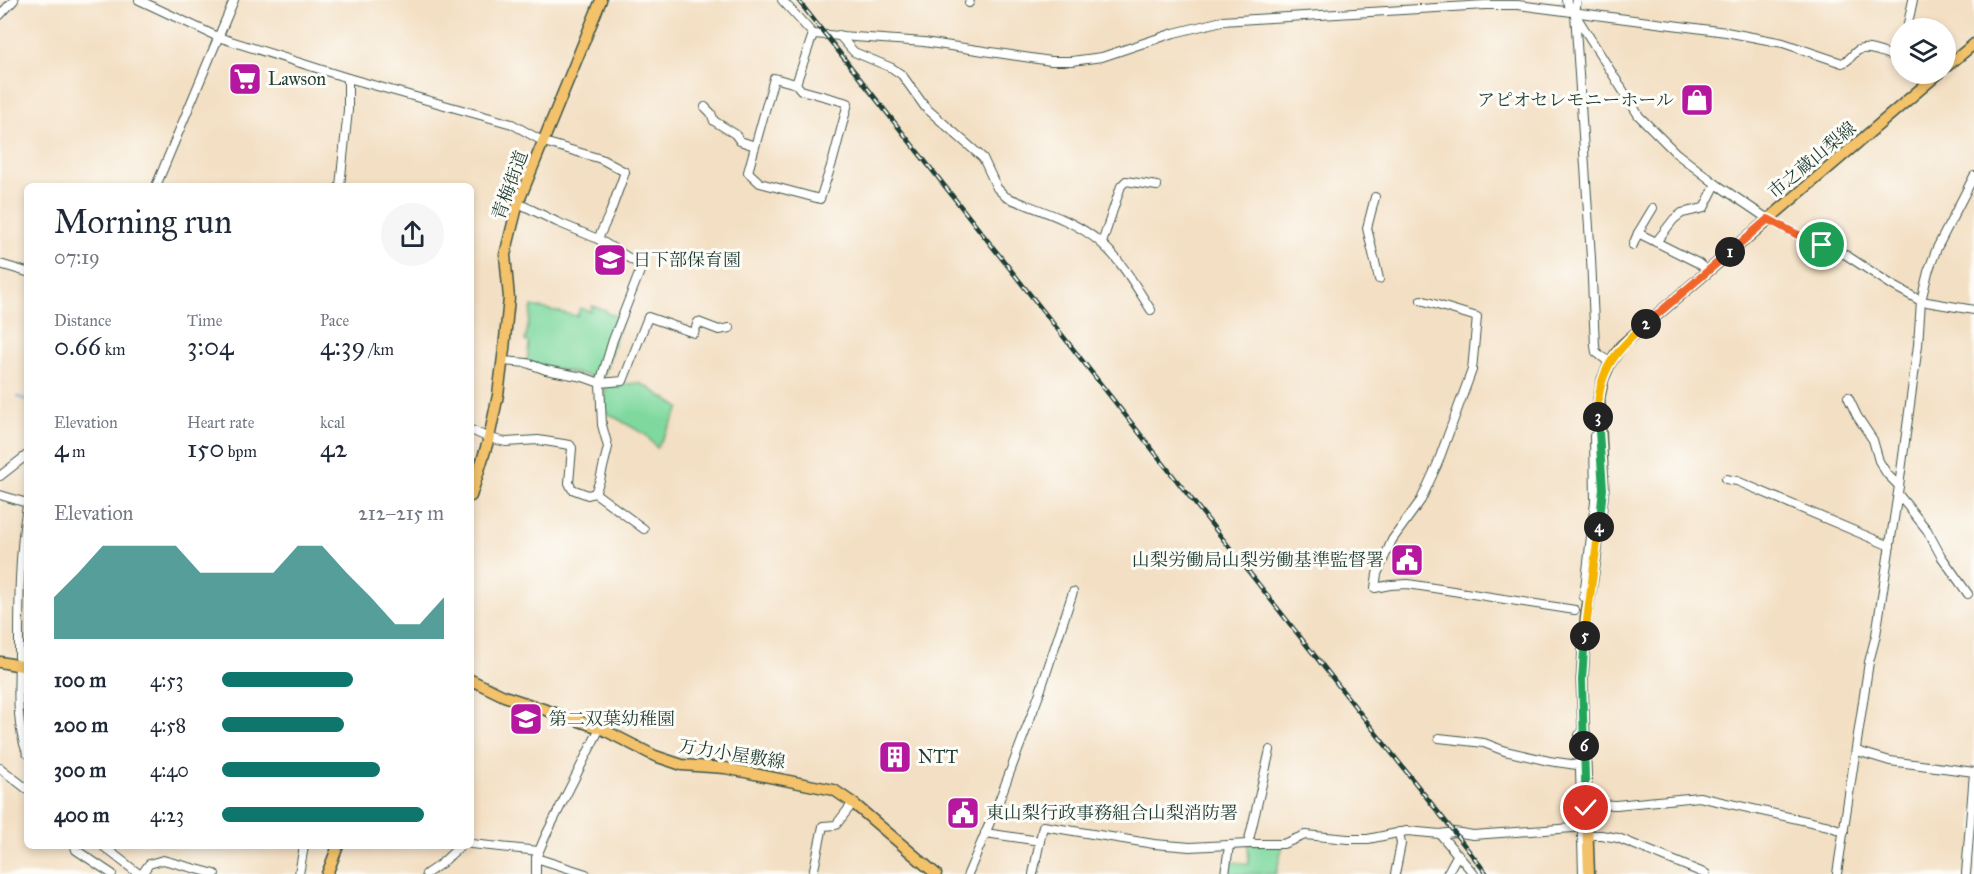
<!DOCTYPE html>
<meta charset="utf-8">
<style>
body{margin:0;font-family:"IM FELL Great Primer","Noto Serif JP",serif;background:#f6f6f7;color:#1f2937;height:100vh;display:flex;flex-direction:column;font-size:22px;white-space:nowrap}
*{box-sizing:border-box;margin:0}
p{font-size:20px;color:#747a83}
.icon{flex:none;width:33px;height:33px;fill:none;stroke:currentColor;stroke-width:2;stroke-linecap:round;stroke-linejoin:round}
.map{position:relative;flex:1;overflow:hidden}
.details{position:absolute;left:24px;top:183px;width:450px;height:666px;display:flex;flex-direction:column;background:#fff;border-radius:9px;box-shadow:0 3px 9px #0003}
.details>*{flex:none}
.fabs{position:absolute;left:1890px;top:18px;display:grid;gap:12px}
.fabs a{display:grid;place-items:center;width:66px;height:66px;border-radius:50%;background:#fff;box-shadow:0 3px 9px #0003;font-size:30px}
.pin{position:absolute;display:grid;place-items:center;width:51px;height:51px;color:#fff;margin:-26px;border:3px solid #fff;border-radius:50%;box-shadow:0 2px 6px #0007}
.km{position:absolute;width:30px;height:30px;margin:-15px;border-radius:50%;background:#222;color:#fff;font-size:16px;line-height:30px;text-align:center}
.round{display:grid;place-items:center;flex:none;width:63px;height:63px;border-radius:32px;background:#f6f6f7}
.head{display:flex;align-items:center;justify-content:space-between;height:102px;padding:0 30px}
h1{font-size:33px;font-weight:600;line-height:45px}
.stats{display:grid;grid-template-columns:repeat(3,1fr);gap:9px;height:102px;padding:6px 30px}
.stats div{display:grid;align-content:center}
.stats b{font-size:26px;font-weight:600}
.stats small{font-size:16px;font-weight:400}
.stats p{font-size:16px}
.chart{height:168px;padding:12px 30px}
.chart p{display:flex;justify-content:space-between}
.chart svg{width:100%;height:108px;margin-top:6px;fill:#0f766e;opacity:.7}
ul{padding:0 30px;list-style:none;font-size:20px}
li{display:grid;grid-template-columns:96px 72px 1fr;align-items:center;height:45px}
li i{height:15px;border-radius:8px;background:#0f766e}
.map>svg:first-child{display:block}
</style>
<div class="map">
<svg width="1974" height="874" viewBox="0 0 1974 874">
<rect width="100%" height="100%" fill="#fdfcf7"/>
<filter id="ink" filterUnits="userSpaceOnUse"><feTurbulence type="fractalNoise" baseFrequency=".0167" numOctaves="2"/><feDisplacementMap in="SourceGraphic" scale="12" xChannelSelector="R" yChannelSelector="G"/><feConvolveMatrix kernelMatrix="1 2 1 2 8 2 1 2 1" color-interpolation-filters="sRGB"/></filter>
<filter id="wash" filterUnits="userSpaceOnUse"><feTurbulence type="fractalNoise" baseFrequency=".008" numOctaves="4" result="noise"/><feDisplacementMap in="SourceGraphic" scale="24" xChannelSelector="R" yChannelSelector="G"/><feGaussianBlur stdDeviation="1.35" result="paint"/><feColorMatrix in="noise" values="0 0 0 0 0 0 0 0 0 0 0 0 0 0 0 0 0 1.4 0 .05"/><feComposite in="paint" operator="in"/></filter>
<g filter="url(#wash)">
<rect width="100%" height="100%" fill="#f3dfc3"/>
<g fill="#7fd99f" stroke="#4f8b6a" stroke-width="1.5">
<polygon points="532,306 577,316 580,308 590,311 592,306 606,310 606,313 622,317 603,379 527,363 529,343 525,341"/>
<polygon points="638,383 646,386 680,408 657,448 646,435 604,411 605,386"/>
<polygon points="1248,844 1283,844 1276,874 1225,874 1227,861 1249,864"/>
</g>
<g fill="none" stroke-linecap="round" stroke-linejoin="round">
<g stroke="#65a4d8" stroke-width="2">
<polyline points="18,397 27,400"/>
<polyline points="1229,874 1231,857"/>
</g>
</g>
</g>
<g filter="url(#ink)">
<g fill="none" stroke-linecap="round" stroke-linejoin="round">
<g stroke="#3f5549" stroke-width="10">
<g id="minor">
<polyline points="139,0 218,37 348,78 512,124 544,142 601,159 625,172 610,213 598,239"/>
<path d="M782,0L813,34L924,42L1051,61H1072L1102,57L1174,33L1222,21L1485,5H1518L1726,32L1783,43L1842,63C1850,61 1851,55 1857,51C1868,44 1890,56 1900,59"/>
<polyline points="1566,0 1639,116 1676,153 1716,184 1768,219 1794,233 1846,255 1892,285 1921,301 1974,310"/>
<polyline points="1577,0 1575,13 1591,258 1595,346 1596,352 1610,363"/>
<polyline points="969,3 970,0"/>
<polyline points="0,15 14,0"/>
<polyline points="1907,28 1913,0"/>
<path d="M839,35L854,52L892,68L902,75L925,107L983,158L997,188L1006,197C1038,210 1075,220 1101,243C1122,261 1136,287 1151,310"/>
<polygon points="774,78 796,84 801,90 848,103 833,160 820,199 760,183 748,172"/>
<polyline points="796,84 813,34"/>
<polyline points="705,107 711,113 714,121 735,134 740,141 755,146"/>
<polyline points="156,186 234,0"/>
<polyline points="340,186 348,110 348,78"/>
<polyline points="1375,197 1367,228 1379,279"/>
<polyline points="518,203 557,222 598,239 642,266 613,340 600,383 602,425 608,447 600,480 595,493"/>
<polyline points="1653,208 1638,233 1698,263 1708,271"/>
<polyline points="1656,242 1674,219 1682,213 1704,208 1716,184"/>
<polyline points="1102,243 1121,186 1126,181 1157,186"/>
<polyline points="1633,245 1638,233"/>
<polyline points="0,264 27,272"/>
<polyline points="1421,300 1477,317 1472,370 1437,465 1421,500 1392,540 1377,574 1375,588 1390,585 1408,584 1575,610"/>
<polyline points="503,361 527,363 546,370 583,377 600,383 623,381 648,317 694,333 698,322 719,330 730,328"/>
<polyline points="1848,397 1857,416 1873,440 1879,461 1887,474 1899,486"/>
<polyline points="471,430 489,438 506,442 538,440 570,445 572,448 569,483 572,489 588,495 595,493 644,529"/>
<polyline points="0,476 27,455"/>
<polyline points="1726,479 1737,481 1890,546"/>
<polyline points="1898,494 1927,530 1941,556 1968,594"/>
<polyline points="0,495 27,503"/>
<path d="M27,506C19,554 19,604 19,653C19,685 15,722 27,753"/>
<polyline points="1584,597 1595,502 1594,436"/>
<polyline points="1579,735 1583,874"/>
<polyline points="1439,738 1484,743 1505,751 1549,761 1584,766"/>
<polyline points="1857,751 1890,761 1974,772 1966,874"/>
<polyline points="0,768 27,789"/>
<polyline points="1586,804 1616,805 1699,797 1829,826 1844,832"/>
<polyline points="985,833 1040,841"/>
<polyline points="1440,834 1474,874"/>
<polyline points="1587,835 1601,835 1618,838 1706,874"/>
<polyline points="471,844 539,851"/>
<polyline points="1248,844 1270,750"/>
<polyline points="75,846 76,850 112,874"/>
<polyline points="103,846 139,874"/>
<polyline points="536,858 586,874"/>
<polyline points="142,874 149,864 163,860 215,874"/>
<polyline points="299,874 304,846"/>
<polyline points="426,874 442,863 460,846"/>
<polyline points="536,874 536,858 545,837 600,728"/>
<polyline points="813,874 823,826 836,825 853,803"/>
<polyline points="968,874 999,801 1039,695 1073,592"/>
<polyline points="1033,874 1043,826 1154,844 1190,847 1248,844 1283,844 1305,835 1348,839 1368,839 1407,831 1440,834 1454,832 1473,835 1587,827"/>
<polyline points="1225,874 1229,846"/>
<polyline points="1395,874 1401,844 1399,832"/>
<polyline points="1447,874 1458,854"/>
<polyline points="1837,874 1869,662 1876,635 1899,486 1918,345 1921,301 1928,272 1937,248 1974,176"/>
</g>
</g>
<g stroke="#3f5549" stroke-width="13">
<g id="major">
<polyline points="1946,67 1974,44"/>
<polyline points="471,496 489,438 498,395 504,349 509,298 505,255 518,203 601,0"/>
<polyline points="0,662 27,667"/>
<polyline points="471,680 504,696 600,728 655,756 682,765 725,768 834,790 853,803 936,874"/>
<polyline points="327,874 338,846"/>
<polyline points="1589,874 1582,680 1586,618 1595,560 1603,489 1599,398 1603,379 1610,363 1621,346 1630,338 1938,74"/>
</g>
</g>
<use href="#minor" stroke="#fff" stroke-width="8"/>
<use href="#major" stroke="#f3c26a" stroke-width="10"/>
<g stroke="#1f3d34" stroke-width="4.5">
<polyline id="rail" points="798,0 1487,874"/>
</g>
<use href="#rail" stroke="#fdfcf7" stroke-width="2" stroke-dasharray="7" stroke-linecap="butt"/>
</g>
</g>
<g fill="none" stroke-linecap="round" stroke-linejoin="round" filter="url(#ink)">
<g stroke="#fff" stroke-width="12">
<polyline id="split-1" points="1730,252 1768,219 1794,233 1822,245"/>
</g>
<g stroke="#fff" stroke-width="12">
<polyline id="split-2" points="1646,324 1730,252"/>
</g>
<g stroke="#fff" stroke-width="12">
<path id="split-3" d="M1598,417C1596,373 1615,351 1646,324"/>
</g>
<g stroke="#fff" stroke-width="12">
<polyline id="split-4" points="1598,417 1603,489 1599,527"/>
</g>
<g stroke="#fff" stroke-width="12">
<polyline id="split-5" points="1585,636 1599,527"/>
</g>
<g stroke="#fff" stroke-width="12">
<polyline id="split-6" points="1584,746 1582,680 1585,636"/>
</g>
<g stroke="#fff" stroke-width="12">
<polyline id="split-7" points="1584,746 1586,808"/>
</g>
<use href="#split-1" stroke="#f0652b" stroke-width="8"/>
<use href="#split-2" stroke="#f0652b" stroke-width="8"/>
<use href="#split-3" stroke="#f5b400" stroke-width="8"/>
<use href="#split-4" stroke="#22a559" stroke-width="8"/>
<use href="#split-5" stroke="#f5b400" stroke-width="8"/>
<use href="#split-6" stroke="#22a559" stroke-width="8"/>
<use href="#split-7" stroke="#22a559" stroke-width="8"/>
</g>
<defs>
<g id="supermarket-square" transform="scale(1.725)"><rect x="-9" y="-9" width="18" height="18" rx="4" fill="#b5179e" stroke="#fdfcf7"/><path d="M-6-5.5h2.5l.6 2H6L4.5 2H-2.5L-4.4-4H-6ZM-1.5 3.2a1.3 1.3 0 1 0 .1 0ZM3 3.2a1.3 1.3 0 1 0 .1 0Z" fill="#fff"/></g>
<g id="shop-square" transform="scale(1.725)"><rect x="-9" y="-9" width="18" height="18" rx="4" fill="#b5179e" stroke="#fdfcf7"/><path d="M-5-2.5h2.3a2.7 3.5 0 0 1 5.4 0H5L5.5 6h-11ZM-1.5-2.5h3a1.5 2.3 0 0 0-3 0Z" fill="#fff"/></g>
<g id="school-square" transform="scale(1.725)"><rect x="-9" y="-9" width="18" height="18" rx="4" fill="#b5179e" stroke="#fdfcf7"/><path d="M0-5L7-2L0 1L-7-2ZM-4 1L0 2.5L4 1V4Q0 6-4 4Z" fill="#fff"/></g>
<g id="civic-square" transform="scale(1.725)"><rect x="-9" y="-9" width="18" height="18" rx="4" fill="#b5179e" stroke="#fdfcf7"/><path d="M-.6-6.5H3V-4.5H.6V-3L4-1V1h2V6H-6V1h2V-1L-.6-3ZM-1.2 2.5V6h2.4V2.5Z" fill="#fff"/></g>
<g id="building-square" transform="scale(1.725)"><rect x="-9" y="-9" width="18" height="18" rx="4" fill="#b5179e" stroke="#fdfcf7"/><path d="M-4-6H4V6H1V3H-1V6H-4ZM-2.5-4.3h1.7v1.8h-1.7ZM.8-4.3h1.7v1.8H.8ZM-2.5-1h1.7V.8h-1.7ZM.8-1h1.7V.8H.8Z" fill="#fff"/></g>
</defs>
<g fill-rule="evenodd">
<use href="#supermarket-square" x="245" y="79"/>
<use href="#shop-square" x="1697" y="100"/>
<use href="#school-square" x="610" y="260"/>
<use href="#civic-square" x="1407" y="560"/>
<use href="#school-square" x="526" y="719"/>
<use href="#building-square" x="895" y="757"/>
<use href="#civic-square" x="963" y="813"/>
</g>
<g text-anchor="middle" dominant-baseline="central" stroke-width="6" stroke-linejoin="round" paint-order="stroke">
<g font-size="18" fill="#1f3d34" stroke="#fdfcf7" text-anchor="start">
<text x="268" y="79">Lawson</text>
<text x="1674" y="100" text-anchor="end">アピオセレモニーホール</text>
<text x="633" y="260">日下部保育園</text>
<text x="1384" y="560" text-anchor="end">山梨労働局山梨労働基準監督署</text>
<text x="549" y="719">第二双葉幼稚園</text>
<text x="918" y="757">NTT</text>
<text x="986" y="813">東山梨行政事務組合山梨消防署</text>
</g>
<g font-size="18" fill="#1f3d34" stroke="#fdfcf7">
<text transform="translate(1812 160) rotate(-40)">市之蔵山梨線</text>
<text transform="translate(510 185) rotate(-70)">青梅街道</text>
<text transform="translate(732 754) rotate(9)">万力小屋敷線</text>
</g>
</g>
</svg>
<div class="fabs">
<a><svg class="icon" aria-label="layers" viewBox="0 0 24 24"><path d="M12 4l9 5-9 5-9-5zM3 14l9 5 9-5"/></svg></a>
</div>
<div class="pin" style="left:1822px;top:245px;background:#1e9e55"><svg class="icon" aria-label="arrive" viewBox="0 0 24 24"><path d="M6 21V4h12l-3 4 3 4H6"/></svg></div>
<div class="pin" style="left:1586px;top:808px;background:#d93025"><svg class="icon" aria-label="check" viewBox="0 0 24 24"><path d="M5 12l5 5 9-10"/></svg></div>
<b class="km" style="left:1730px;top:252px">1</b>
<b class="km" style="left:1646px;top:324px">2</b>
<b class="km" style="left:1598px;top:417px">3</b>
<b class="km" style="left:1599px;top:527px">4</b>
<b class="km" style="left:1585px;top:636px">5</b>
<b class="km" style="left:1584px;top:746px">6</b>
<section class="details">
<div class="head"><div><h1>Morning run</h1><p>07:19</p></div><a class="round"><svg class="icon" aria-label="share" viewBox="0 0 24 24"><path d="M12 15V3M7 8l5-5 5 5M5 13v7h14v-7"/></svg></a></div>
<div class="stats">
<div><p>Distance</p><b>0.66<small> km</small></b></div>
<div><p>Time</p><b>3:04</b></div>
<div><p>Pace</p><b>4:39<small> /km</small></b></div>
</div>
<div class="stats">
<div><p>Elevation</p><b>4<small> m</small></b></div>
<div><p>Heart rate</p><b>150<small> bpm</small></b></div>
<div><p>kcal</p><b>42</b></div>
</div>
<div class="chart"><p><span>Elevation</span>212–215 m</p>
<svg viewBox="0 0 160 44" preserveAspectRatio="none"><path d="M0 44V27L10 17L20 6L30 6L40 6L50 6L60 17L70 17L80 17L90 17L100 6L110 6L120 17L130 27L140 38L150 38L160 27V44z"/></svg>
</div>
<ul>
<li><b>100 m</b>4:53<i style="width:59%"></i></li>
<li><b>200 m</b>4:58<i style="width:55%"></i></li>
<li><b>300 m</b>4:40<i style="width:71%"></i></li>
<li><b>400 m</b>4:23<i style="width:91%"></i></li>
</ul>
</section>
</div>
